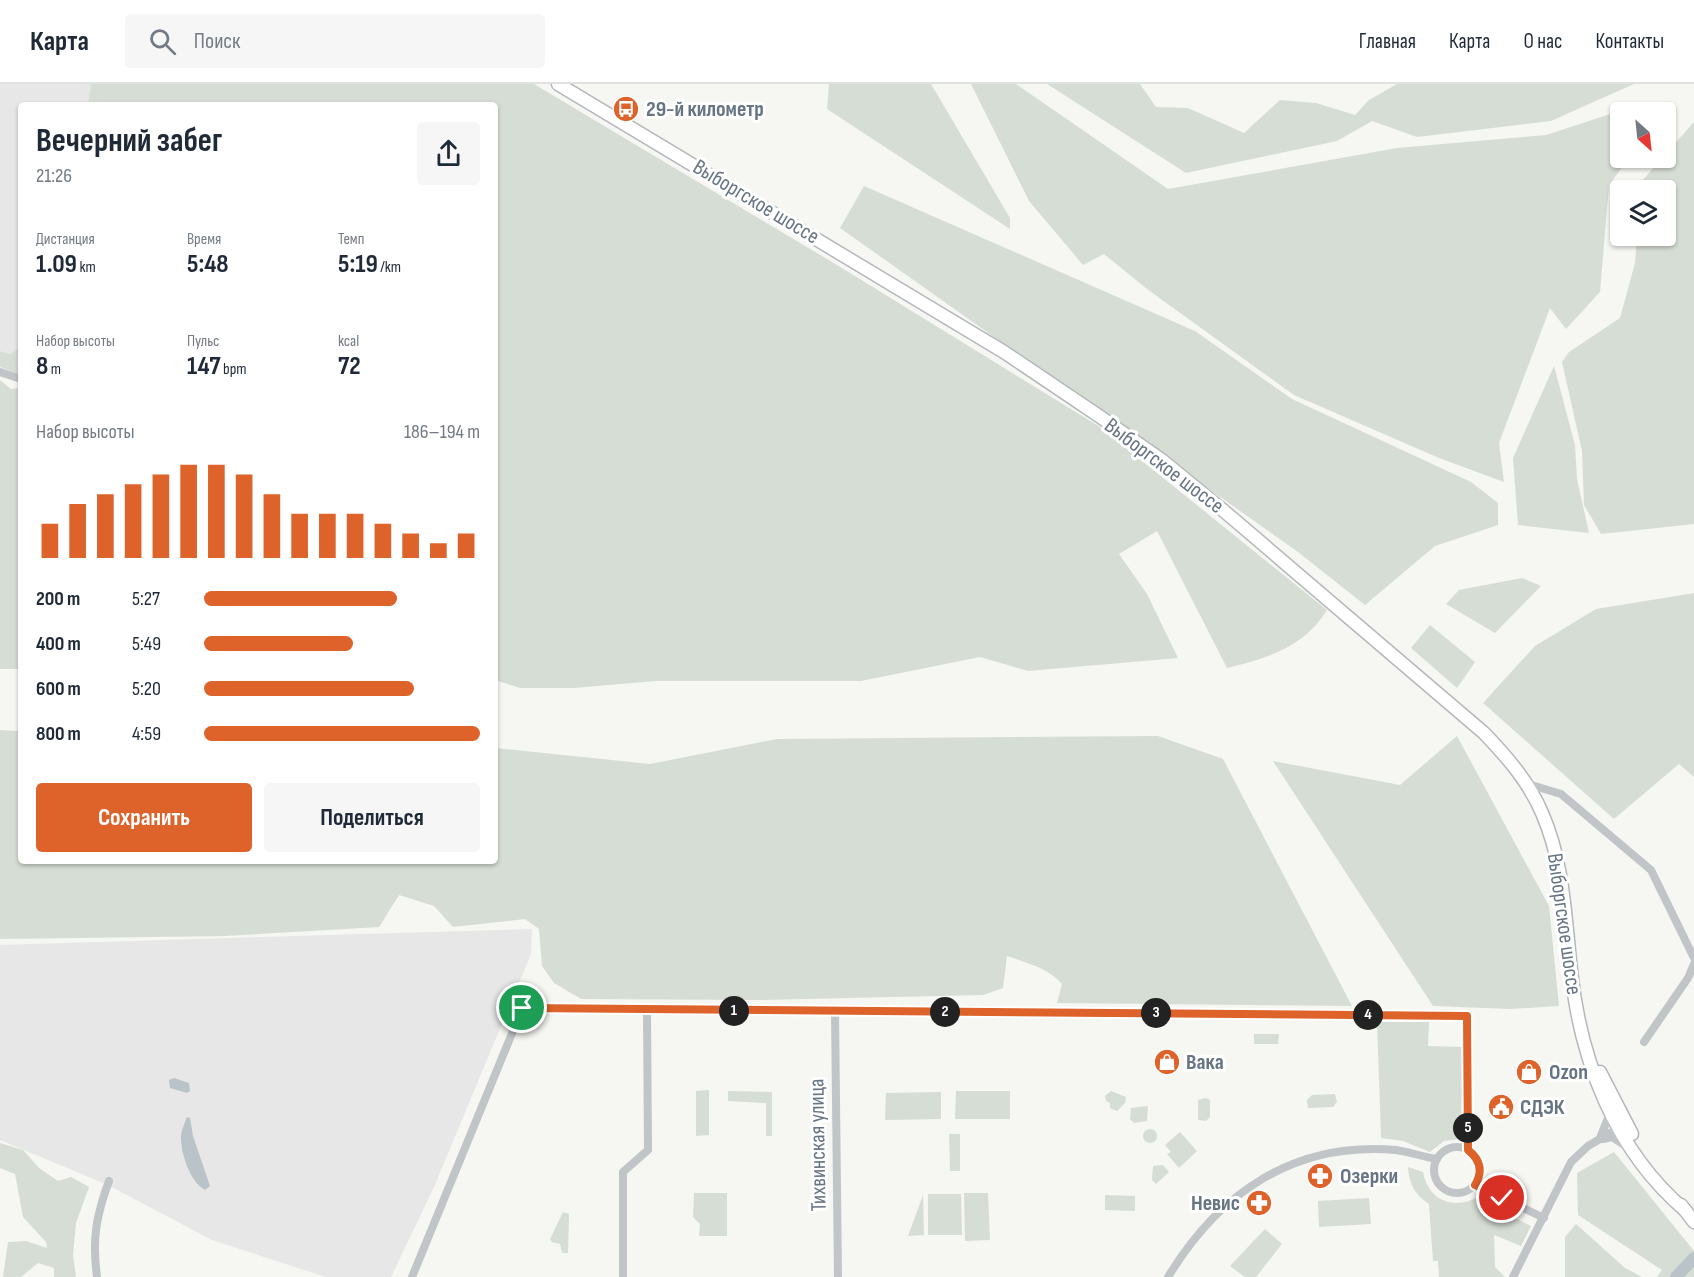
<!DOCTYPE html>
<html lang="ru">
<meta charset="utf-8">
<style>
body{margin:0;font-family:"Sofia Sans Condensed",sans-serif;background:#f6f6f7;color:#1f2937;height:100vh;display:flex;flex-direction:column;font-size:22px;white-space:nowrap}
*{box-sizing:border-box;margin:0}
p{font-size:20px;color:#747a83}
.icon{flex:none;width:33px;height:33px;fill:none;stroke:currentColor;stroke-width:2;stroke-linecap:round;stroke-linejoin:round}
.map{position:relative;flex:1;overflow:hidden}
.sheet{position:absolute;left:18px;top:18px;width:480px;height:762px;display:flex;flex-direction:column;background:#fff;border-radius:6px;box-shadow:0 2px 4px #0004}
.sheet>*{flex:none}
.needle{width:39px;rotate:153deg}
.fabs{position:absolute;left:1610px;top:18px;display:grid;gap:12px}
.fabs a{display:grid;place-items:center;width:66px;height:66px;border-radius:6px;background:#fff;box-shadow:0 2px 4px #0004;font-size:30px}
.pin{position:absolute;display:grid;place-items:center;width:51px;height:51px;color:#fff;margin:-26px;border:3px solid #fff;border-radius:50%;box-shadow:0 2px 6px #0007}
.km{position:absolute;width:30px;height:30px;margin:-15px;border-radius:50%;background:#222;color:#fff;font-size:16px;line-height:30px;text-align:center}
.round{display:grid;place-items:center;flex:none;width:63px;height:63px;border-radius:6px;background:#f6f6f7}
.headline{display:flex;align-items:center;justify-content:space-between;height:102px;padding:0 18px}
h1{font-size:33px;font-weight:700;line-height:45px}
.stats{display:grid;grid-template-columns:repeat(3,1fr);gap:9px;height:102px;padding:6px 18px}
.stats div{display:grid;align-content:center}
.stats b{font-size:26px;font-weight:700}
.stats small{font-size:16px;font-weight:400}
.stats p{font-size:16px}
.chart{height:168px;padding:12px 18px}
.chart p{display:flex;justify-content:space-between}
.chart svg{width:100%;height:108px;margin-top:6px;stroke:#dd632b;stroke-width:6}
.action{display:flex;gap:12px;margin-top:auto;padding:12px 18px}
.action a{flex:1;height:69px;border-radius:6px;background:#dd632b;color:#fff;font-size:24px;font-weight:700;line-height:69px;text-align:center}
.action a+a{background:#f6f6f7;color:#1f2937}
ul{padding:0 18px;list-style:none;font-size:20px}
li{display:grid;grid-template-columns:96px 72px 1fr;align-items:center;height:45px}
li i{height:15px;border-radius:8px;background:#dd632b}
header{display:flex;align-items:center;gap:36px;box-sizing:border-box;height:84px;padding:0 30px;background:#fff;border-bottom:2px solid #e0e1e3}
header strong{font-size:28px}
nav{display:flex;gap:33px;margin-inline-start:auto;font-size:21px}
.search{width:420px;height:54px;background:#f6f6f7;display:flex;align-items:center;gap:15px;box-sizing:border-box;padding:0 21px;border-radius:6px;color:#747a83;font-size:22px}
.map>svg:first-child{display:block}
</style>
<header>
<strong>Карта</strong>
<div class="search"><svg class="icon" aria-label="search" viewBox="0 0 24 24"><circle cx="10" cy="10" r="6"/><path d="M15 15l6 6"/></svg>Поиск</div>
<nav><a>Главная</a><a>Карта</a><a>О нас</a><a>Контакты</a></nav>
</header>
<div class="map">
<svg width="1694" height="1193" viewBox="0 0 1694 1193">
<rect width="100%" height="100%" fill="#f6f6f3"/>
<g fill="#e6e7e6">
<polygon points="0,0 91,0 88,21 21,21 21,263 10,270 0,267"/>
<polygon points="532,845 531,870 434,1103 391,1193 326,1193 212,1156 108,1101 0,1056 0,861"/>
</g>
<g fill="#d6ddd4">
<path d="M91,0H534L837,181L1100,343L1327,526C1304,563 1268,574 1227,584L1157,447L1119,470L1147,510L1178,574L1028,587L980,573L861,597H656L574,604H520L495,596V21H88Z"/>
<polygon points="829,0 931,0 1010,134 1010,145 827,25"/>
<polygon points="971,0 1016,0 1168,105 1397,64 1546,51 1641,20 1643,28 1620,28 1620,74 1629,74 1609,101 1600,208 1566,245 1550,224 1499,359 1504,398 1439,374 1294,311 1147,205 1104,170 1083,181 1029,117"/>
<polygon points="1047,0 1140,0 1156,23 1188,24 1244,49 1280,16 1316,19 1355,31 1369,16 1397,0 1634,0 1551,37 1417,53 1372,37 1337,57 1186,89"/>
<polygon points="1694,38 1694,440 1601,450 1584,421 1582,367 1562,278 1569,268 1620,234 1635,179 1637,152 1665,152 1665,106 1640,106 1641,98"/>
<polygon points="864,102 1195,247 1292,315 1471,398 1498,419 1498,441 1435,462 1365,521 1298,468 840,144"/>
<polygon points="21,263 21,291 0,283 0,267 10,270"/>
<polygon points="1554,282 1575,361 1577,395 1589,449 1518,441 1513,374"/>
<polygon points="0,296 11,305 21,304 21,585 0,585"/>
<polygon points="1522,494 1541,502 1495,549 1446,520 1459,506"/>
<polygon points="1694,509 1694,693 1679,680 1614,735 1483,619 1535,562 1596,525"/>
<polygon points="1430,541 1475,578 1457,604 1411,564"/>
<path d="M0,646L21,647V777H495V664L650,680L777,655L1158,652L1223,675L1352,922L1057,919L1062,900C1048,884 1027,879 1007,872L1003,904L983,911L761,916L581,915L554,899L542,882L539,845L525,835L453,843L434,822L399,811L379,843L225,852L0,855Z"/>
<polygon points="1457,652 1549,822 1559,922 1511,925 1433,922 1273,677 1400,701"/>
<polygon points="1377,938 1429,938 1428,962 1463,963 1461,1055 1444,1057 1430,1068 1403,1057 1381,1054"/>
<polygon points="1254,950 1279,950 1278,960 1254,960"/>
<polygon points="709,1006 709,1051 696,1052 696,1007"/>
<polygon points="728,1007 772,1008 772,1052 766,1052 766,1019 728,1017"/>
<polygon points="956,1007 1010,1007 1010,1035 955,1035"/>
<polygon points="1111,1007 1126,1013 1125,1019 1117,1027 1110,1024 1110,1019 1106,1017 1105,1012"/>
<polygon points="941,1008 941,1035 885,1036 886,1009"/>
<polygon points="1335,1010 1337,1018 1333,1023 1308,1024 1307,1016 1312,1011"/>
<polygon points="1206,1014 1210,1016 1210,1033 1206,1037 1198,1036 1198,1016"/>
<polygon points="1148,1022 1147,1037 1134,1039 1130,1035 1131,1024"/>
<circle cx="1150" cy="1052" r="7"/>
<polygon points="1180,1048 1197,1067 1179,1084 1167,1070 1171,1068 1165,1061"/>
<polygon points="949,1050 960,1050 960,1087 950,1087"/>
<polygon points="0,1059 23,1066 39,1084 58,1097 71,1093 89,1103 76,1139 73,1171 76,1193 54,1193 54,1184 38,1179 21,1193 3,1193 8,1158 26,1157 47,1164 46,1158 23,1133 15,1090 0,1084"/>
<polygon points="1614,1068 1694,1167 1694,1193 1657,1193 1662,1186 1578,1131 1577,1089"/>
<polygon points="1163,1081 1169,1088 1156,1100 1152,1096 1153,1082"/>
<path d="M1408,1083L1423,1088C1428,1115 1451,1126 1476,1114L1531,1142L1521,1162L1494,1151L1495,1183L1505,1193H1439L1438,1177H1433L1429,1120C1415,1111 1409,1100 1408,1083Z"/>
<polygon points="694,1109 727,1109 727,1152 699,1152 700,1140 693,1133"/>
<polygon points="964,1109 988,1109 990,1156 965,1157"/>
<polygon points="928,1110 961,1110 962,1151 928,1151"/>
<polygon points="923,1111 924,1151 908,1152"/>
<polygon points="1105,1111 1135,1112 1135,1127 1105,1126"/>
<polygon points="1369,1114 1371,1140 1319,1143 1318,1117"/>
<polygon points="563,1128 569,1130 568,1169 562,1169 560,1160 552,1158 550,1155"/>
<polygon points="1576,1140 1625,1184 1642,1193 1565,1193 1565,1153"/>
<polygon points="1265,1145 1282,1160 1256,1193 1245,1193 1230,1182"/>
</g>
<g fill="#b9c3c8">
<polygon points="174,994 189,999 190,1007 187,1009 170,1004 169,996"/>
<path d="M187,1033L190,1034L193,1052L210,1102L205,1106C190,1098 180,1068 181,1051C182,1045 185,1038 187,1033Z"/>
</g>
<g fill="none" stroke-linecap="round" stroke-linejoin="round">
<polyline stroke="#b9c3c8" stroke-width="12" points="1676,1193 1694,1174"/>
<g stroke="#b4b8bc" stroke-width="15">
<g id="primary">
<path d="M558,0L1004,268L1099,332L1163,377L1224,427L1484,649C1507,673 1529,698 1542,729C1564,779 1565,833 1571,886C1580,976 1615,1067 1686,1127"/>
<polyline points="1600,988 1632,1050"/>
<polyline points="1681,1121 1694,1138"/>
</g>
</g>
<g stroke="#c1c5c8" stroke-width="8">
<polyline points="0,288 21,295"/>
<polyline points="1525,699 1561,710 1651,786 1694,874"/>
<polyline points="835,928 838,1193"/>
<polyline points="1644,958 1688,894 1694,880"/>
<polyline points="1600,1054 1610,1029"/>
<polyline points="1603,1055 1612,1053 1627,1063"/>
<circle cx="1457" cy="1086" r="23"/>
<polyline points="1475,1101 1544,1134"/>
<path d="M97,1193C92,1155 96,1132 109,1097"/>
<polyline points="412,1193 522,925 1467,932 1469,1066"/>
<polyline points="623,1193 623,1088 648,1066 647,926"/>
<path d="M1168,1193C1219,1109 1294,1057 1396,1066C1410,1068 1423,1073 1437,1075"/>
<polyline points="1513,1193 1571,1078 1588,1062 1622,1042"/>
</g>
<use href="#primary" stroke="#fff" stroke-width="12"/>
</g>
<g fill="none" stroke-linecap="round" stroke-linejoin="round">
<g stroke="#fff" stroke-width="12">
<path id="route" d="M522,924L1467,932L1468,1066C1481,1076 1483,1088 1475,1101L1502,1114"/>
</g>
<use href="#route" stroke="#dd632b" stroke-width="8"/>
</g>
<defs>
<g id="bus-disc" transform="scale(1.35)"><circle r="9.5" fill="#dd632b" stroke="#fff"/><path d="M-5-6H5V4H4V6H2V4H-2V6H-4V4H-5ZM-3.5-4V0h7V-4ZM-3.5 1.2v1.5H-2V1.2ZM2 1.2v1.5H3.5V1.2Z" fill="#fff"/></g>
<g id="shop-disc" transform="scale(1.35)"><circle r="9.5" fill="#dd632b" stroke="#fff"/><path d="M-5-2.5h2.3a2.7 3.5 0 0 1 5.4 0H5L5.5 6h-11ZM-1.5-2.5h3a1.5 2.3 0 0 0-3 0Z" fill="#fff"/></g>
<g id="civic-disc" transform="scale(1.35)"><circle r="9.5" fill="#dd632b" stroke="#fff"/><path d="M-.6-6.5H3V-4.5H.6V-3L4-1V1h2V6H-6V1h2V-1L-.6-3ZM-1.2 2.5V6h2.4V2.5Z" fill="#fff"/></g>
<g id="pharmacy-disc" transform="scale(1.35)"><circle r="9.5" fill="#dd632b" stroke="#fff"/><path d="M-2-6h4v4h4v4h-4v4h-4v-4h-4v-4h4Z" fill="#fff"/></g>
</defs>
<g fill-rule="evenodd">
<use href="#bus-disc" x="626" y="25"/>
<use href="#shop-disc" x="1167" y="978"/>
<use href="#shop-disc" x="1529" y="988"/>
<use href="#civic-disc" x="1501" y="1023"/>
<use href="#pharmacy-disc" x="1320" y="1092"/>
<use href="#pharmacy-disc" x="1259" y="1119"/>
</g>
<g text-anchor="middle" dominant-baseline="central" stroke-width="6" stroke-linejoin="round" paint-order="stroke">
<g font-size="22" font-weight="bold" fill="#667483" stroke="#fff" text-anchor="start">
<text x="646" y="25">29-й километр</text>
<text x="1186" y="978">Вака</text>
<text x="1549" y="988">Ozon</text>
<text x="1520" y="1023">СДЭК</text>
<text x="1340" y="1092">Озерки</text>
<text x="1240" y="1119" text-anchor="end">Невис</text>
</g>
<g font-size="22" fill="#667483" stroke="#fff">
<text transform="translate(756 118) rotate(31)">Выборгское шоссе</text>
<text transform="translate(1164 382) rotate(37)">Выборгское шоссе</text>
<text transform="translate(1564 840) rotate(82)">Выборгское шоссе</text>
<text transform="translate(818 1061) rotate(-91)">Тихвинская улица</text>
</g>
</g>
</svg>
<div class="fabs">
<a><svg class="needle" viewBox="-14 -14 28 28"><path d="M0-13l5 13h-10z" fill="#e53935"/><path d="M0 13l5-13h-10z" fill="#747a83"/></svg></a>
<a><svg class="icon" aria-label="layers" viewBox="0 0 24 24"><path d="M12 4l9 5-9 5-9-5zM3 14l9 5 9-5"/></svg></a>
</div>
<div class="pin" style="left:522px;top:924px;background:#1e9e55"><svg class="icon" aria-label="arrive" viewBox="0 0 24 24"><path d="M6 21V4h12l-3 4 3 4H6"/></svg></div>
<div class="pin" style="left:1502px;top:1114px;background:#d93025"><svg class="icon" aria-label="check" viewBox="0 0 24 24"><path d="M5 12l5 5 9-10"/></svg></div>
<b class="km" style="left:734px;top:927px">1</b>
<b class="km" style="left:945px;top:928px">2</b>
<b class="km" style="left:1156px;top:929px">3</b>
<b class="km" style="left:1368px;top:931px">4</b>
<b class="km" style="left:1468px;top:1044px">5</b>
<section class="sheet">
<div class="headline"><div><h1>Вечерний забег</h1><p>21:26</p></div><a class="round"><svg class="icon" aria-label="share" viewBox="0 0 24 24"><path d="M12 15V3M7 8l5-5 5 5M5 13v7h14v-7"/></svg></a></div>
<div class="stats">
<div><p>Дистанция</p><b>1.09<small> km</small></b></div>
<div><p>Время</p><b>5:48</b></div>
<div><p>Темп</p><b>5:19<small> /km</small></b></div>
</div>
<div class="stats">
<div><p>Набор высоты</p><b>8<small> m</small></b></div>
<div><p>Пульс</p><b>147<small> bpm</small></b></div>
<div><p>kcal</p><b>72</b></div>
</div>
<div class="chart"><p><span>Набор высоты</span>186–194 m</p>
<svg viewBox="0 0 160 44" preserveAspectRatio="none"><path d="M5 44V30M15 44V22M25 44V18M35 44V14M45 44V10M55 44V6M65 44V6M75 44V10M85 44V18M95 44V26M105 44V26M115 44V26M125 44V30M135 44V34M145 44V38M155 44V34"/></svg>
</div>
<ul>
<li><b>200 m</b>5:27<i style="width:70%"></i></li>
<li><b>400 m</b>5:49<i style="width:54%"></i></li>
<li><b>600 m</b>5:20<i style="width:76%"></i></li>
<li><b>800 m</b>4:59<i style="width:100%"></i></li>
</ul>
<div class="action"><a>Сохранить</a><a>Поделиться</a></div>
</section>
</div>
